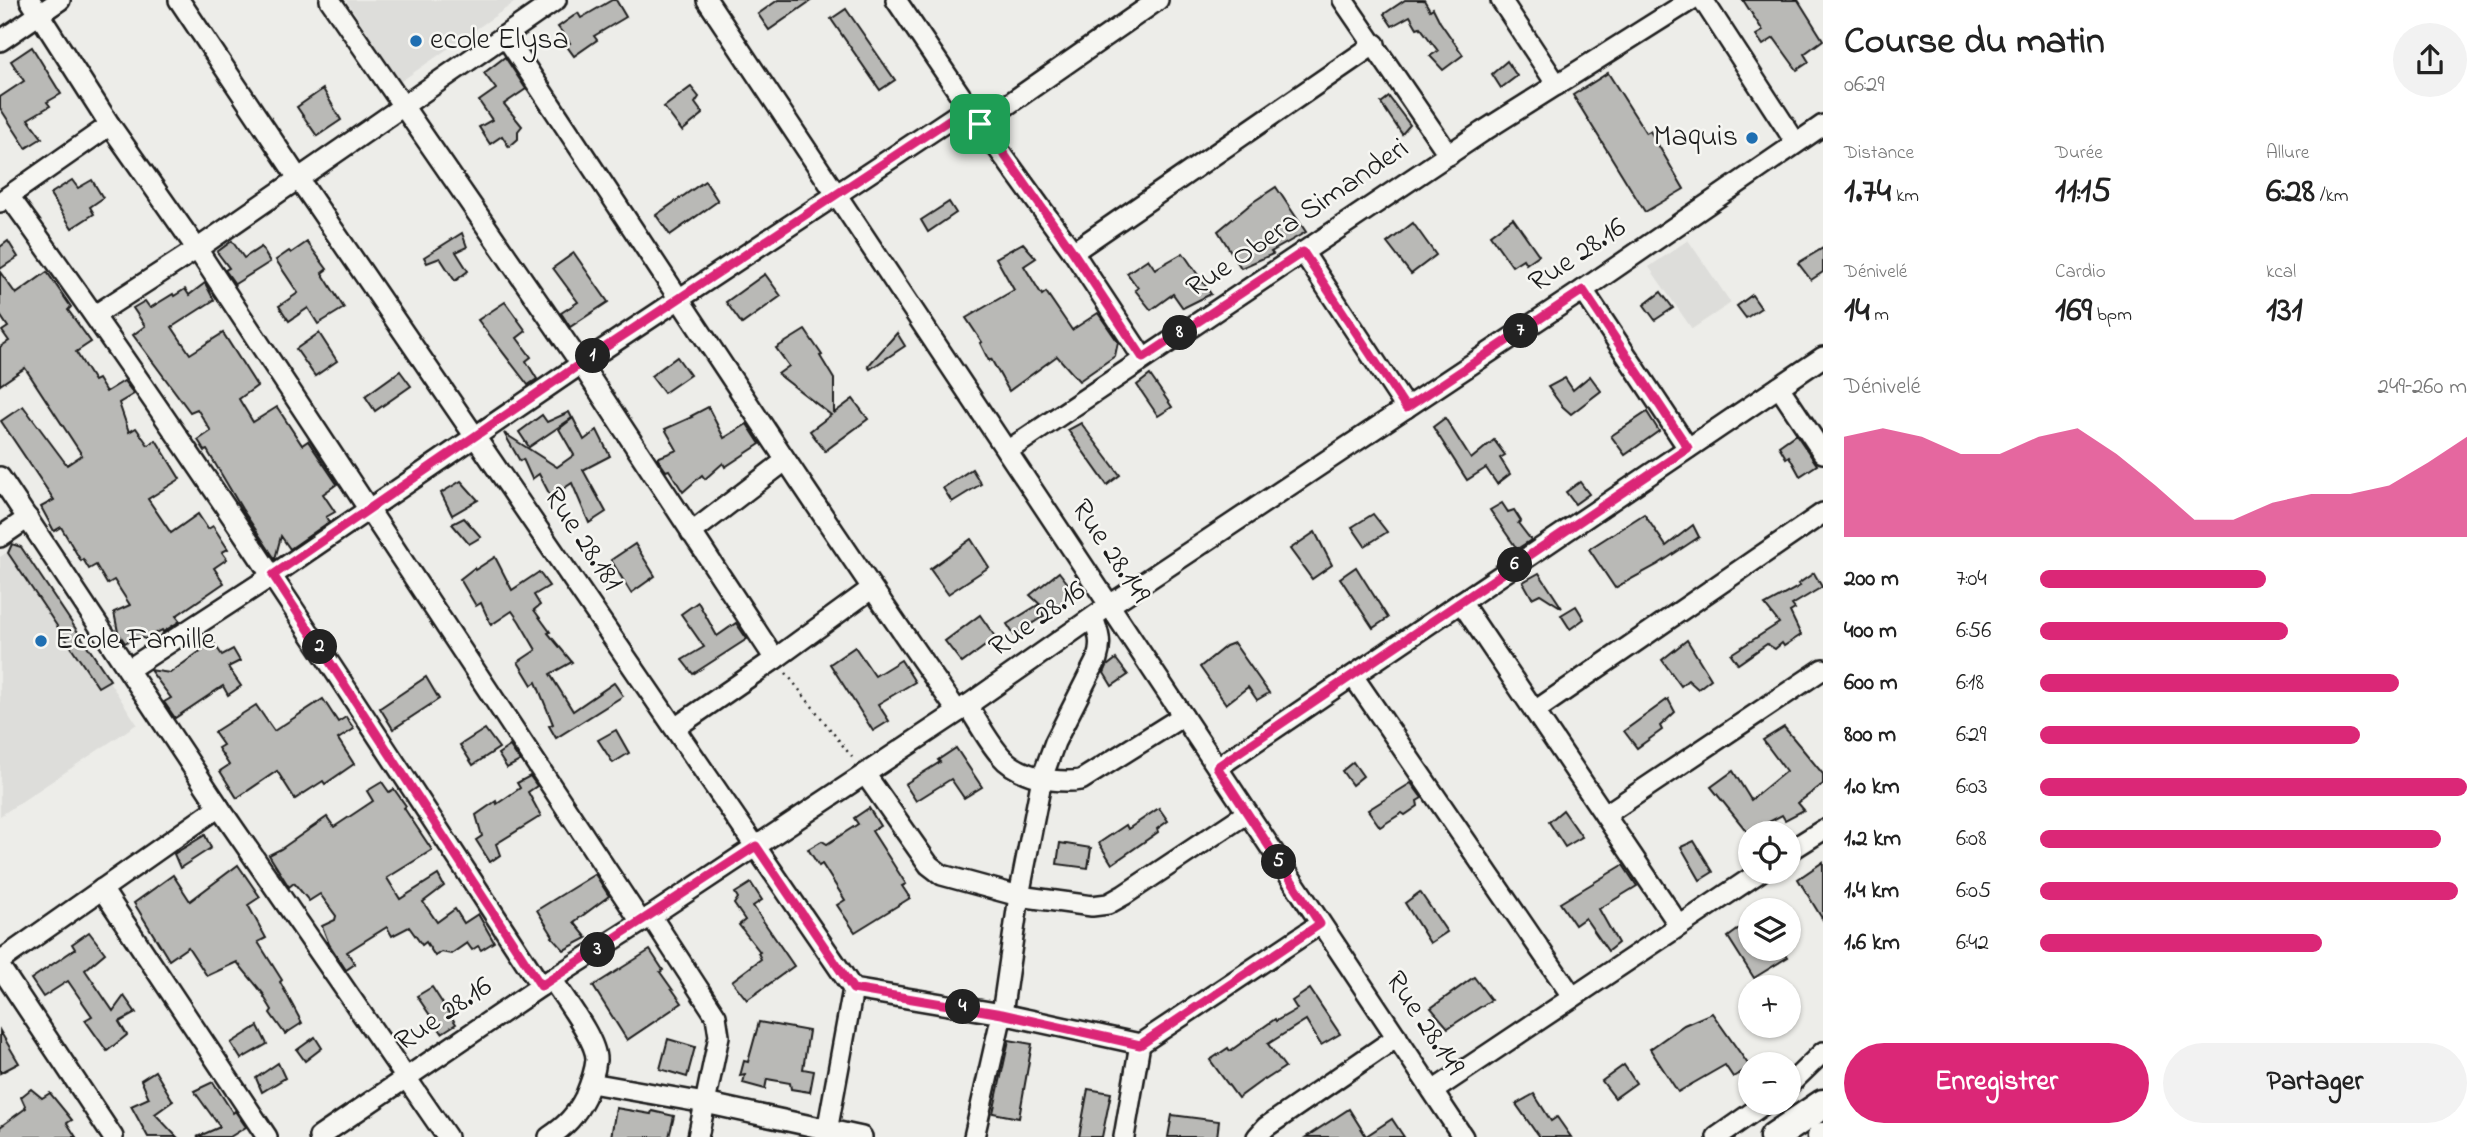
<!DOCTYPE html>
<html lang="fr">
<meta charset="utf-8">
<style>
body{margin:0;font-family:"Indie Flower",sans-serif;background:#f2f2f2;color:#222;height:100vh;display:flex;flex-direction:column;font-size:26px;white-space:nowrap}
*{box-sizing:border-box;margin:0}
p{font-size:23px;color:#767676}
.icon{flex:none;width:38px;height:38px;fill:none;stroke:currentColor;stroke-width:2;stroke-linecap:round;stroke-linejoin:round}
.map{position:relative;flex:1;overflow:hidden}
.drawer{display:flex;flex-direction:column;background:#fff;width:665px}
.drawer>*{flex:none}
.tools{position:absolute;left:1738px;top:821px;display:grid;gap:14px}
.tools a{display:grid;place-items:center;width:63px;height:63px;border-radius:50%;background:#fff;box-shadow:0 2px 5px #0004;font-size:35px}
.pin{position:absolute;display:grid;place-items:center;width:60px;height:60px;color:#fff;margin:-30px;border-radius:14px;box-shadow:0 4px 10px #0006}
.km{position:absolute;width:35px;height:35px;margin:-18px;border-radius:50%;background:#222;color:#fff;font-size:19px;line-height:35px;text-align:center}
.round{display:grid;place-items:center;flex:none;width:74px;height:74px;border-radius:37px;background:#f2f2f2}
.headline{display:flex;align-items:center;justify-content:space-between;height:119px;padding:0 21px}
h1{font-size:38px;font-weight:700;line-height:52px}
.metrics{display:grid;grid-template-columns:repeat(3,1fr);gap:10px;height:119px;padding:7px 21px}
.metrics div{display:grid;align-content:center}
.metrics b{font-size:35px;font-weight:700}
.metrics small{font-size:19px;font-weight:400}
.metrics p{font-size:19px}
.chart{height:196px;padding:14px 21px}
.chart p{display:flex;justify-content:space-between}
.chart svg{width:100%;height:126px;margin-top:7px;fill:#db2777;opacity:.7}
.primary-button{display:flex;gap:14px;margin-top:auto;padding:14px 21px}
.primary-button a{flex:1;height:80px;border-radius:42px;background:#db2777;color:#fff;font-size:28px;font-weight:700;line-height:80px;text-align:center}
.primary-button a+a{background:#f2f2f2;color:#222}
ul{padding:0 21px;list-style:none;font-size:23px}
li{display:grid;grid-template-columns:112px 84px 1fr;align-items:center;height:52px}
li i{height:18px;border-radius:9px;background:#db2777}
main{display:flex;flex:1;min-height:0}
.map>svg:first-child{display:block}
</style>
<main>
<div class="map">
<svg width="1823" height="1137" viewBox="0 0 1823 1137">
<rect width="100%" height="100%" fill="#edede9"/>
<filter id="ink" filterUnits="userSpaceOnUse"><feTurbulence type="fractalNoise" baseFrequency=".0143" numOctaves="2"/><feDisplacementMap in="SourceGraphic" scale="14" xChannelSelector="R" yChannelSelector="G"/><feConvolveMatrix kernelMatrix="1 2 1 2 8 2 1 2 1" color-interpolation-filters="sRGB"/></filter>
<g filter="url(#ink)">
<g fill="#ddddda">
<polygon points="346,0 518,0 400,82"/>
<polygon points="1688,240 1731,303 1692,329 1649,267"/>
<polygon points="19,544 137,724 0,816 0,557"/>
</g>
<g fill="#b9b9b6" stroke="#1c1c1c" stroke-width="2">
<polygon points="612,0 616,0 626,17 594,36 597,40 574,56 566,45 570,43 558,27 578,13 581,18"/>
<polygon points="778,0 812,0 769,30 758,14"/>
<polygon points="1405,0 1424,0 1430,10 1433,8 1440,22 1463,55 1443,70 1430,56 1438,51 1420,27 1417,28 1410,16 1392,26 1384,14"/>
<polygon points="1743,0 1798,0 1823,40 1804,54 1809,62 1797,70 1774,38 1763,45 1756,35 1763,31"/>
<polygon points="846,9 895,80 880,90 831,19"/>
<polygon points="32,47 61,94 47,102 50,106 28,119 42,138 26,148 0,108 0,97 24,81 11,61"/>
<polygon points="505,57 526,89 504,104 522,126 518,131 518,139 509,147 502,136 490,144 479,127 492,120 479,101 496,89 484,73"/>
<polygon points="1507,61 1517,76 1501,88 1492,74"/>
<polygon points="1608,73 1646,133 1650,131 1684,189 1645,212 1573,95"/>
<polygon points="691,87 699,97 695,103 703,114 682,131 664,107"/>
<polygon points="323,89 341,120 317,136 297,107"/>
<polygon points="1389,97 1410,125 1402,134 1381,103"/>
<polygon points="72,180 78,188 92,180 103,198 90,207 94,214 72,228 50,194"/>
<polygon points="705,181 718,201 670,235 656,215"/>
<polygon points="1276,187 1306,232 1271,252 1273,254 1241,268 1218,231 1253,202"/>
<polygon points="949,202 956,213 928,232 921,220"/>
<polygon points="1513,218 1539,255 1526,264 1523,259 1512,266 1490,235"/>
<polygon points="1413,223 1436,255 1411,274 1387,243"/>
<polygon points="462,233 467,247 456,252 468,271 455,281 440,258 427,263 424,257"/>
<polygon points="8,241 18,257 0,269 0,247"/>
<polygon points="232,241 244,258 261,247 270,262 235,284 225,270 229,268 217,252"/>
<polygon points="307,242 327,269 322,273 344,308 318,324 308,308 289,321 279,306 298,293 276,260 289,251 291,253"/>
<polygon points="1023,243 1036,258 1024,266 1042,295 1046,292 1072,330 1098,313 1118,342 1115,356 1079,381 1057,356 1009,391 991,359 989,361 980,343 982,342 966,318 1014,290 996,258"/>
<polygon points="1823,248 1823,272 1811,280 1798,263"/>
<polygon points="574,253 608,302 570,327 561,313 578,302 553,268"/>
<polygon points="1183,253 1211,294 1183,308 1173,294 1151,310 1135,290 1138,288 1127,273 1148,259 1155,269"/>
<polygon points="0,272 16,294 47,272 71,307 68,310 91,342 76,352 94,381 98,379 106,392 124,381 134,394 119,403 129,432 136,428 148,445 156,440 180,479 148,499 171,533 198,514 208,529 213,526 228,549 222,552 227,559 214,568 224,583 176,616 180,621 163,632 162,630 145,639 137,636 125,643 118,632 114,612 130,605 114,580 107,584 96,565 89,569 83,559 81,561 61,527 54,531 41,507 54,500 1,421 23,406 67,465 82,455 25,368 0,385 0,347 9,341 2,331 8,327 0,315"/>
<polygon points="765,274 781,296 742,324 726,302"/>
<polygon points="205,283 214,300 172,327 190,354 223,333 257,386 239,399 253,422 277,407 302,445 308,441 337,484 323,494 335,512 326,517 329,522 290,549 281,536 275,559 242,509 207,450 205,451 198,440 211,431 197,409 190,412 133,335 145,326 133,308 145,301 150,308 173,294 174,296 185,289 189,295"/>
<polygon points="1661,292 1673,308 1655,320 1644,305"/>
<polygon points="1752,295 1761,308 1746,318 1737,306"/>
<polygon points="505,302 526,331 517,338 531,357 526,361 537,379 528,385 478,320"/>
<polygon points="805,330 822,355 820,356 834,379 834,413 853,399 868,419 825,451 810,431 831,415 778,374 789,366 776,348"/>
<polygon points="319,333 337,361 315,376 296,349"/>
<polygon points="897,333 905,346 870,369 868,366"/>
<polygon points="677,357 690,375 664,393 651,376"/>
<polygon points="400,371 411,386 375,411 365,396"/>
<polygon points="1150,375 1172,407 1158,416 1137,385"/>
<polygon points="1590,376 1601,391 1571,414 1562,406 1548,387 1565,378 1573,390"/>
<polygon points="708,407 724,438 747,424 760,444 725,467 723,463 705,479 702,475 683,492 669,470 666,471 657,458 677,450 665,429 692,417 691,416"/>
<polygon points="569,412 572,418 529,447 519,432 542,415 547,422"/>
<polygon points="1647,412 1659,431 1625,455 1611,436"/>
<polygon points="573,418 584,440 597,430 610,456 583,470 606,512 589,523 572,483 551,497 539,474 532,479 523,459 520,461 504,433 557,467 574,455 559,429"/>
<polygon points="1445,418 1471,459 1494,440 1505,455 1500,458 1510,474 1497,484 1486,468 1467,480 1433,427"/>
<polygon points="1081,423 1120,475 1107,485 1068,430"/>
<polygon points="1796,434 1817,465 1800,476 1789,456 1786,458 1779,446"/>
<polygon points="972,469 981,484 952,502 943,488"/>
<polygon points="461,481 478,500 452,515 441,493"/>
<polygon points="1580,482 1589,494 1575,504 1566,492"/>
<polygon points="1502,503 1508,512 1514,510 1521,521 1518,523 1531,540 1517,549 1490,510"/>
<polygon points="1373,514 1387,532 1365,546 1352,527"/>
<polygon points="1644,514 1666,546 1693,525 1699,537 1657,565 1615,588 1589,549"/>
<polygon points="464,518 481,537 469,544 452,524"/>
<polygon points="1315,532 1332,565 1312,579 1290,549"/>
<polygon points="971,539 989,567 948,594 930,569"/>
<polygon points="12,544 21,547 110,680 98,687 8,553"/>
<polygon points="635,544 655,576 631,593 611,560"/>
<polygon points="495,557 512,590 539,572 549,586 534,595 540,605 534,610 550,632 548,633 572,662 550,674 573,711 614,683 623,696 556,738 549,726 553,724 536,682 532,685 518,662 536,650 519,621 512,611 491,625 481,603 476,606 460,579 474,568 475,570"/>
<polygon points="1356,567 1388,618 1373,628 1340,578"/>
<polygon points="1059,572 1076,594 1047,611 1030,595"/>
<polygon points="1539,573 1562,608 1540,594 1532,598 1523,582"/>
<polygon points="1814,573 1822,587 1792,605 1795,609 1790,612 1801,635 1784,646 1782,643 1775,649 1767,644 1738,664 1731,654 1779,623 1765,605 1800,586 1798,584"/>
<polygon points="698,602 717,636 736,623 747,639 693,674 682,660 704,647 681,614"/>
<polygon points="1038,605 1044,616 1014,635 1007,624"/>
<polygon points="1576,606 1584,619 1570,629 1561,615"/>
<polygon points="980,615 996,638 962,663 945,641"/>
<polygon points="1687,640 1711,679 1698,689 1688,680 1681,686 1662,660"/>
<polygon points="213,642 222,655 233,649 240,661 228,667 241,686 228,695 223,686 175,718 164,702 171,698 150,670 170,673"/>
<polygon points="1234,643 1269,693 1257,700 1248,687 1226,704 1200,667 1226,646"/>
<polygon points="855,647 875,676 901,660 915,682 878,704 889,721 873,731 830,664"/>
<polygon points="1116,659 1128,675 1112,686 1104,673 1107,666"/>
<polygon points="426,677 439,699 393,729 380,708"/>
<polygon points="323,699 338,722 346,717 354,729 338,739 354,764 325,784 323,781 295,799 277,771 237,798 220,771 229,765 218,748 223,745 214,732 256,705 274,731"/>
<polygon points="1668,699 1675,712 1660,726 1662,730 1637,748 1624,731"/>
<polygon points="1784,727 1823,774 1823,784 1798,803 1804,810 1785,820 1782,815 1748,833 1711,787 1733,771 1751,800 1786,771 1763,740"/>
<polygon points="485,729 499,748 473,765 460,745"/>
<polygon points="616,730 629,753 613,763 598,740"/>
<polygon points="510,746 520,761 507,768 498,754"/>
<polygon points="956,748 982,787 964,798 951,779 916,801 905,784 940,762 938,760"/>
<polygon points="1353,762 1363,776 1352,785 1342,771"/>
<polygon points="530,776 537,786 528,792 541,816 496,844 500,855 490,862 476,840 482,836 476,815 496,801 497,804 520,788 517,783"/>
<polygon points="382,782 389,792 394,789 406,806 404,808 432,850 387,878 400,899 438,875 444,886 423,902 437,922 455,909 464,923 478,914 494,942 481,950 478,946 472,950 467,943 451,954 441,952 435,956 426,942 422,945 409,927 392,936 387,927 347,952 355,964 346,970 329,944 322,926 335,920 336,916 320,894 309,901 294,883 289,887 269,855 281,849 327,817 334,827 373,801 367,791"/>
<polygon points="1411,783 1422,798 1417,801 1418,806 1405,815 1402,813 1380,827 1368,810"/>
<polygon points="869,808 880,826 872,831 906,884 902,886 910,898 855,932 837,905 845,900 822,864 819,866 808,849 822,841 827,844 858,824 854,818"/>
<polygon points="1159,808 1168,821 1157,829 1158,832 1112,864 1099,843 1126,825 1128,829"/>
<polygon points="1563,810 1582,837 1565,847 1549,822"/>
<polygon points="205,835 211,848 180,868 174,854"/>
<polygon points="1694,841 1713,872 1700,880 1681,847"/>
<polygon points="1060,843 1091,848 1088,868 1057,864"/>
<polygon points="1823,862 1823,920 1798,879"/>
<polygon points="238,865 260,897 248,905 266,938 258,942 282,980 280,982 302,1023 285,1034 270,1013 272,1010 264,997 265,996 237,962 207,976 188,947 169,960 134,903 173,875 190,901"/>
<polygon points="1623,865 1637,886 1599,909 1618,943 1608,951 1585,918 1575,925 1560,903"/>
<polygon points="595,874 609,896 574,922 587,938 564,950 552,937 553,936 537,910"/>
<polygon points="751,883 762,900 753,906 794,966 747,1000 732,981 761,959 758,953 760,952 739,925 745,920 734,904 738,898 735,893"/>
<polygon points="1420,892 1447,932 1430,943 1405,903"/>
<polygon points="1750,921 1750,948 1782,948 1788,957 1754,978 1728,937"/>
<polygon points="89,932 105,953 85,970 113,1011 124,996 136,1013 119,1022 127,1035 107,1051 85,1020 92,1016 68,981 43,997 31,979 75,949 72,944"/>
<polygon points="650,950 663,970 660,972 682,1003 627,1040 593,986"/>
<polygon points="1474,977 1491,1000 1448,1028 1431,1008"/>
<polygon points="432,987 456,1024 442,1033 417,996"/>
<polygon points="1310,989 1340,1034 1321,1045 1306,1020 1268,1044 1285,1067 1265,1080 1264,1079 1238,1098 1210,1060 1228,1048 1230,1051 1275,1019 1276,1021 1297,1009 1292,1001"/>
<polygon points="1712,1013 1750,1067 1733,1077 1725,1065 1678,1092 1650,1049 1684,1025"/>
<polygon points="759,1022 809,1031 803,1069 814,1071 810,1092 791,1089 790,1083 767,1079 765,1089 743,1083 745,1075 740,1076 744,1061 748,1062"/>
<polygon points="258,1026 267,1044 241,1059 231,1043"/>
<polygon points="0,1031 19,1063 0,1073"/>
<polygon points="315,1037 322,1048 305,1061 297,1050"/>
<polygon points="668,1039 695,1047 687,1077 660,1069"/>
<polygon points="1009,1040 1032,1044 1019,1118 993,1113"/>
<polygon points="278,1063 285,1078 262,1092 256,1078"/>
<polygon points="1624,1065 1636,1083 1615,1098 1602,1081"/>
<polygon points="155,1071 173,1101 155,1114 177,1137 148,1137 131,1106 149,1098 141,1080"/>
<polygon points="213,1082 233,1113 235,1111 246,1127 230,1137 197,1137 220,1127 194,1091"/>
<polygon points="31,1089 42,1098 50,1093 72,1120 67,1123 76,1137 0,1137 0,1127 26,1108 21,1097"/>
<polygon points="1088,1089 1111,1093 1102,1137 1079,1137"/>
<polygon points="1534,1094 1551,1121 1557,1117 1571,1137 1539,1137 1516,1104"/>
<polygon points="616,1108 651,1114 652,1111 674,1116 669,1137 611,1137"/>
<polygon points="1349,1109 1366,1136 1392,1119 1404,1137 1306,1137"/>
<polygon points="1172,1115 1219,1121 1217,1137 1168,1137"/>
</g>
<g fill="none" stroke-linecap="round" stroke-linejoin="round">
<g stroke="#1c1c1c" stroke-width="24">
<g id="minor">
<polyline points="30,0 110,125 197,249 641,922"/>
<polyline points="179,0 298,178 853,989 826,1137"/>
<polyline points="330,0 581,364 775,659"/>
<polyline points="707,0 1463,1137"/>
<polyline points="896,0 980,124 1073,252 1143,358"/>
<polyline points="1343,0 1449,155"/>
<polyline points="1501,0 1557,85"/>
<polyline points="1703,0 1796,143"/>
<path d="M505,36C656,262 802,490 958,712"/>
<polyline points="0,41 60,0"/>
<polyline points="980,124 1158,0"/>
<path d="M9,196C195,453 367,720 541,986"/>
<polyline points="0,202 110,125"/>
<polyline points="1073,252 1375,44"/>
<polyline points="1303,252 1406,408"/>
<polyline points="1583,290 1688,448"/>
<polyline points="95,315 197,249 556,0"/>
<polyline points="1779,387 1823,453"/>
<polyline points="1007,451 1482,132 1691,0"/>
<polyline points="0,477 219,807 447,1137"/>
<polyline points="691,533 785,461"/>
<polyline points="0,537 28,518"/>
<polyline points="1461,602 1679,925"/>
<polyline points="129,669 273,575 581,364 970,106"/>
<polyline points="1353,676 1572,996"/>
<path d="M967,705C978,722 987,740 1000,755C1017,776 1055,784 1081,780L1183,716"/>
<polyline points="1535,711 1823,513"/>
<polyline points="675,728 775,659 871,589"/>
<polyline points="1218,767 1823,357"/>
<polyline points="865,774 929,865 942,875 1019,896 1092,906 1108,904 1124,895 1247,813"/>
<polyline points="1605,815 1823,669"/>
<polyline points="1788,852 1823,830"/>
<polyline points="102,889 267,1137"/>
<polyline points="651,916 716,1016 719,1036 698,1137"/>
<polyline points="0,961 219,807"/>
<polyline points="0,967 113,1137"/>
<polyline points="853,989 1002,1014 1140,1044 1320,924"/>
<polyline points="591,1083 705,1103 862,1137"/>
<polyline points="1788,1086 1823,1052"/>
<polyline points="1433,1091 1760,872"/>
<polyline points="319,1137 541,986 651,916 958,712 1110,605 1583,290 1823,125"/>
<path d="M549,1137C566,1126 576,1115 585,1097C590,1085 595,1073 596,1060C597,1040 563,997 552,979"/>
<path d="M974,1137L1002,1014L1019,896L1042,778L1055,742L1097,659C1102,643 1099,633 1093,618"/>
<polyline points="1124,1137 1140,1044"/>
<polyline points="1257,1137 1266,1127 1397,1037"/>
<polyline points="1717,1137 1767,1102"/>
</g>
</g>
<g stroke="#1c1c1c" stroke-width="33">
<g id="highway">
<polyline points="1774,1137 1823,1104"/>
<polyline points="1822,1137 1823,1137"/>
</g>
</g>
<polyline stroke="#1c1c1c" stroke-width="2.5" stroke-dasharray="2 5" stroke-linecap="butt" points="786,673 855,761"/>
<use href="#minor" stroke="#f6f6f2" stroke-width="19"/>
<use href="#highway" stroke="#f6f6f2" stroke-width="28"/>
</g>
</g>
<g fill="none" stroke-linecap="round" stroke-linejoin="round" filter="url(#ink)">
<g stroke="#fff" stroke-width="14">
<polygon id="route" points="970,106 1073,252 1143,358 1303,252 1406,408 1583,290 1688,448 1217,767 1320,924 1140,1045 1002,1014 853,989 756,846 541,986 273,575 580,364"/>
</g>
<use href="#route" stroke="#db2777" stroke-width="9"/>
</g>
<g fill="#1f6fb2" stroke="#f6f6f2" stroke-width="2.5">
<circle cx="416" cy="41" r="7"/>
<circle cx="1752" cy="138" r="7"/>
<circle cx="41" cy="641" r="7"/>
</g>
<g text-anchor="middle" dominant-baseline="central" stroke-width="5" stroke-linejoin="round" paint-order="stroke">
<g font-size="30" fill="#1c1c1c" stroke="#f6f6f2" text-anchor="start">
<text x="430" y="41">ecole Elysa</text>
<text x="1738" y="138" text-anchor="end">Maquis</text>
<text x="55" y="641">Ecole Famille</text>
</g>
<g font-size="30" fill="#1c1c1c" stroke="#f6f6f2">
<text transform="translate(1298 219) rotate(-34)">Rue Obera Simanderi</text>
<text transform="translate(1578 256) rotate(-34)">Rue 28.16</text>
<text transform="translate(582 540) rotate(56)">Rue 28.181</text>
<text transform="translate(1110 552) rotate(56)">Rue 28.149</text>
<text transform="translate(1038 620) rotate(-35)">Rue 28.16</text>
<text transform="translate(444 1015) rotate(-34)">Rue 28.16</text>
<text transform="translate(1424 1024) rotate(56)">Rue 28.149</text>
</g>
</g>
</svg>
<div class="tools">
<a><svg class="icon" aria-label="locate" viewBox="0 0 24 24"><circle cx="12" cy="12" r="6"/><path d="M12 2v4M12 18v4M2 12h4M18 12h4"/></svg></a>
<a><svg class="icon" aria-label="layers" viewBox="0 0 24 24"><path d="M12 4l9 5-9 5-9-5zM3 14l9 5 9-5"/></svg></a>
<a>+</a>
<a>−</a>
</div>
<div class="pin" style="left:980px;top:124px;background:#1e9e55"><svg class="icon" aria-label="arrive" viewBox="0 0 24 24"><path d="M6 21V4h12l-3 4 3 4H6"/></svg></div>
<b class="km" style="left:593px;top:356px">1</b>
<b class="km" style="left:320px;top:647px">2</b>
<b class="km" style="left:598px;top:950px">3</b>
<b class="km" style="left:963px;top:1007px">4</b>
<b class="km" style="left:1279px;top:862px">5</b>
<b class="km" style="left:1515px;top:565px">6</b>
<b class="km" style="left:1521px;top:331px">7</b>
<b class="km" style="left:1180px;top:333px">8</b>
</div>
<section class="drawer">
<div class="headline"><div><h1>Course du matin</h1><p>06:29</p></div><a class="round"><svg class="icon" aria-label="share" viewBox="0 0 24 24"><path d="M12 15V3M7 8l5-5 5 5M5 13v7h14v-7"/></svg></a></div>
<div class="metrics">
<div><p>Distance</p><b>1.74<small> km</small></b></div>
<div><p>Durée</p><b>11:15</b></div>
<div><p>Allure</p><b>6:28<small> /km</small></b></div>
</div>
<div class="metrics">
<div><p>Dénivelé</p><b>14<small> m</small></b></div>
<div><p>Cardio</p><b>169<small> bpm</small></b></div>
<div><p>kcal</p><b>131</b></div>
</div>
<div class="chart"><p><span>Dénivelé</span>249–260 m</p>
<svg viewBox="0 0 160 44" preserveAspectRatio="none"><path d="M0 44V9L10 6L20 9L30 15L40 15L50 9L60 6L70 15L80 26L90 38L100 38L110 32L120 29L130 29L140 26L150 18L160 9V44z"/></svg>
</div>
<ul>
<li><b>200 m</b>7:04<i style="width:53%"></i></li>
<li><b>400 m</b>6:56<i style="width:58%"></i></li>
<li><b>600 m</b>6:18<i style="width:84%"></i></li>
<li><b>800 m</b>6:29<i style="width:75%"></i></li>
<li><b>1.0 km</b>6:03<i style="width:100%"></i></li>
<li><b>1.2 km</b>6:08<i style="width:94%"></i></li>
<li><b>1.4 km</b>6:05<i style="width:98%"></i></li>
<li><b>1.6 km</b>6:42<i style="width:66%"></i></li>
</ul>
<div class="primary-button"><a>Enregistrer</a><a>Partager</a></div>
</section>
</main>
